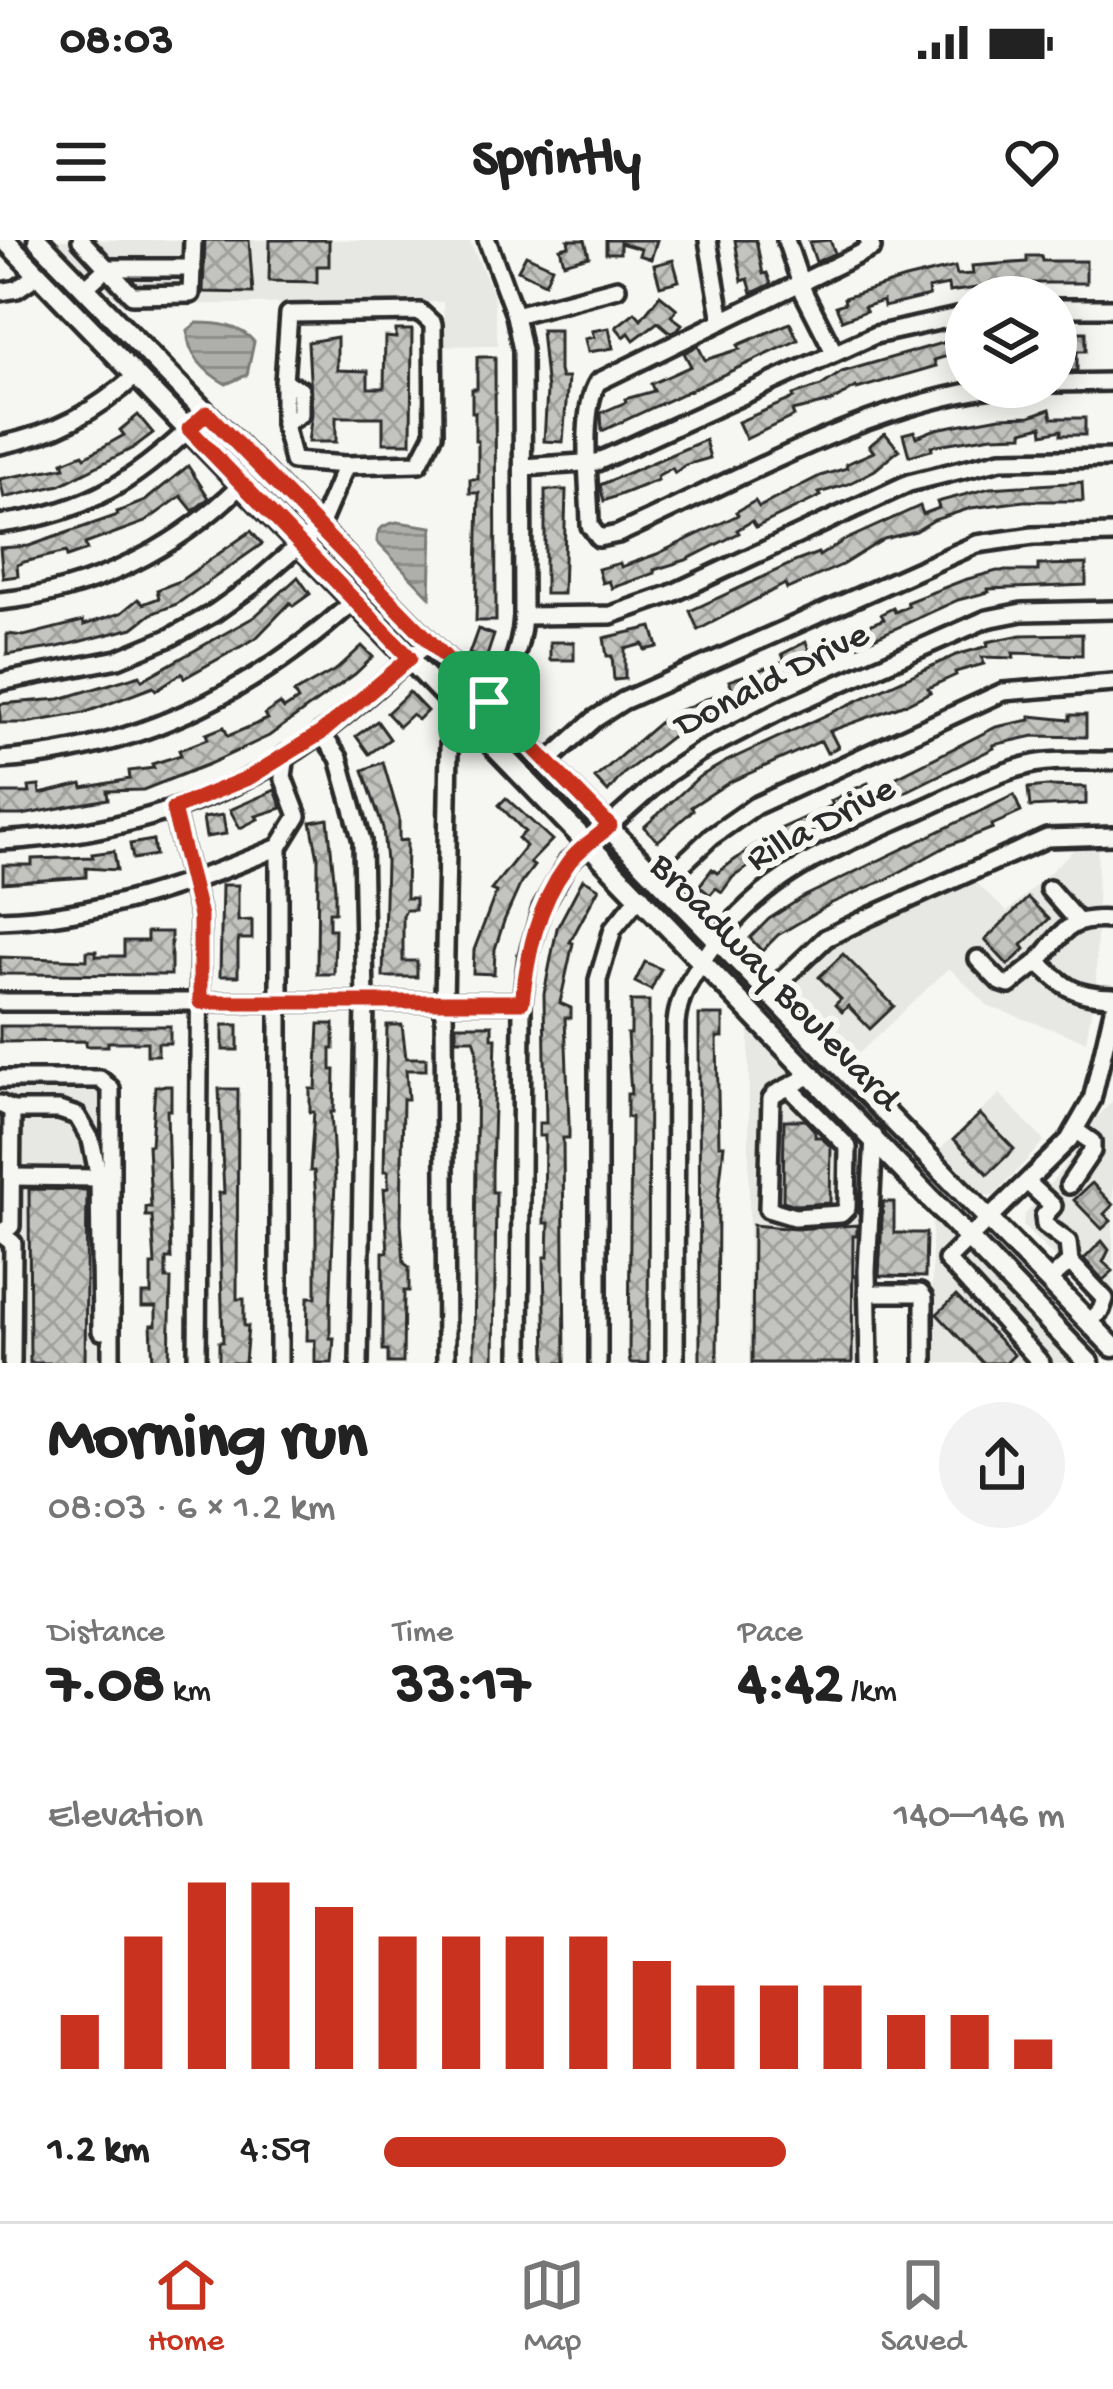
<!DOCTYPE html>
<meta charset="utf-8">
<style>
body{margin:0;font-family:"Gochi Hand",sans-serif;background:#f2f2f2;color:#222;height:100vh;display:flex;flex-direction:column;font-size:45px;white-space:nowrap}
*{box-sizing:border-box;margin:0}
p{font-size:39px;color:#767676}
.icon{flex:none;width:66px;height:66px;fill:none;stroke:currentColor;stroke-width:2;stroke-linecap:round;stroke-linejoin:round}
.map{position:relative;height:1123px;overflow:hidden}
.details{display:flex;flex-direction:column;background:#fff;flex:1}
.details>*{flex:none}
.fabs{position:absolute;left:945px;top:36px;display:grid;gap:24px}
.fabs a{display:grid;place-items:center;width:132px;height:132px;border-radius:50%;background:#fff;box-shadow:0 6px 30px #0003;font-size:60px}
.pin{position:absolute;display:grid;place-items:center;width:102px;height:102px;color:#fff;margin:-51px;border-radius:24px;box-shadow:0 6px 18px #0006}
.round{display:grid;place-items:center;flex:none;width:126px;height:126px;border-radius:63px;background:#f2f2f2}
.overview{display:flex;align-items:center;justify-content:space-between;height:204px;padding:0 48px}
h1{font-size:66px;font-weight:700;line-height:90px}
.figures{display:grid;grid-template-columns:repeat(3,1fr);gap:18px;height:204px;padding:12px 48px}
.figures div{display:grid;align-content:center}
.figures b{font-size:60px;font-weight:700}
.figures small{font-size:33px;font-weight:400}
.figures p{font-size:33px}
.chart{height:336px;padding:24px 48px}
.chart p{display:flex;justify-content:space-between}
.chart svg{width:100%;height:216px;margin-top:12px;stroke:#c8321e;stroke-width:6}
ul{padding:0 48px;list-style:none;font-size:39px}
li{display:grid;grid-template-columns:192px 144px 1fr;align-items:center;height:90px}
li i{height:30px;border-radius:15px;background:#c8321e}
.status{display:flex;justify-content:space-between;align-items:center;height:84px;padding:0 60px;background:#fff;direction:ltr}
.status svg{height:33px;fill:currentColor}
header{display:flex;justify-content:space-between;align-items:center;height:156px;padding:0 48px;background:#fff;font-size:54px;font-weight:700}
.tabs{display:flex;justify-content:space-around;align-items:center;height:168px;border-top:3px solid #e0e0e0;background:#fff;font-size:33px;color:#767676}
.tabs a{display:grid;justify-items:center;gap:6px}
.tabs .selected{color:#c8321e}
.map>svg:first-child{display:block}
</style>
<div class="status"><b>08:03</b><svg viewBox="0 0 49 12"><path d="M0 12V9h3v3zM5 12V6h3v6zM10 12V3h3v9zM15 12V0h3v12zM26 1h20v11H26zM47 4h2v5h-2z"/></svg></div>
<header><svg class="icon" aria-label="menu" viewBox="0 0 24 24"><path d="M4 6h16M4 12h16M4 18h16"/></svg>Sprintly<svg class="icon" aria-label="heart" viewBox="0 0 24 24"><path d="M12 20l-8-8c-3-5 5-10 8-4 3-6 11-1 8 4z"/></svg></header>
<div class="map">
<svg width="1113" height="1123" viewBox="0 0 1113 1123">
<defs>
<pattern id="water-rules" width="6" height="5" patternUnits="userSpaceOnUse" patternTransform="scale(3)"><rect width="6" height="5" fill="#aeaeab"/><path d="M0 2.5h6" fill="none" stroke="#8e8e8b"/></pattern>
<pattern id="building-cross-hatch" width="8" height="8" patternUnits="userSpaceOnUse" patternTransform="scale(3)"><rect width="8" height="8" fill="#c3c3c0"/><path d="M0 0l8 8M0 8l8-8" fill="none" stroke="#9f9f9c"/></pattern>
</defs>
<rect width="100%" height="100%" fill="#f6f6f2"/>
<filter id="ink" filterUnits="userSpaceOnUse"><feTurbulence type="fractalNoise" baseFrequency=".00833" numOctaves="2"/><feDisplacementMap in="SourceGraphic" scale="24" xChannelSelector="R" yChannelSelector="G"/><feConvolveMatrix kernelMatrix="1 2 1 2 8 2 1 2 1" color-interpolation-filters="sRGB"/></filter>
<g filter="url(#ink)">
<g fill="#e7e7e3">
<polygon points="57,0 469,0 493,53 498,105 445,106 443,62 123,65"/>
<polygon points="1081,603 1098,603 1096,743 1086,801 990,767 949,728 853,819 780,745 825,701 969,636 1007,672"/>
<polygon points="749,791 867,908 864,1123 749,1123"/>
<polygon points="0,844 98,845 105,852 106,1123 0,1123"/>
<polygon points="1000,854 1044,901 994,956 979,954 938,911"/>
<polygon points="1113,861 1113,1076 1023,986 1024,976 1073,915 1097,877"/>
<polygon points="932,976 1073,1123 932,1123"/>
</g>
<g fill="url(#water-rules)" stroke="#7a7a78" stroke-width="3">
<path d="M197,83C217,83 241,85 254,102L247,135L226,144C206,133 186,114 188,90Z"/>
<path d="M397,282L432,287L430,357L377,302C377,287 384,285 397,282Z"/>
</g>
<g fill="url(#building-cross-hatch)" stroke="#2b2b2b" stroke-width="3">
<polygon points="205,0 249,0 253,53 203,52"/>
<polygon points="270,0 329,0 329,26 317,26 317,42 269,41"/>
<polygon points="568,0 585,0 589,16 564,23 560,8 569,6"/>
<polygon points="606,0 657,0 651,19 639,15 641,9 620,3 620,13 606,13"/>
<polygon points="735,0 756,0 763,34 767,33 771,44 752,53 748,39 742,41"/>
<polygon points="830,0 835,13 816,22 809,2"/>
<polygon points="526,15 552,27 545,43 518,30"/>
<polygon points="1027,16 1041,16 1042,21 1086,21 1086,43 990,43 990,46 949,52 948,45 928,49 929,56 884,67 883,61 864,67 866,71 842,80 836,66 845,63 844,58 905,39 955,27 957,35 973,34 972,26 1027,22"/>
<polygon points="673,20 679,41 660,46 654,25"/>
<polygon points="660,55 677,69 671,76 682,84 677,90 671,93 658,82 634,100 629,93 624,97 616,87 635,72 641,79"/>
<polygon points="790,83 798,100 602,191 601,173 626,162 625,159 654,151 651,144 691,126 684,113 698,106 705,120 740,109 738,105"/>
<polygon points="609,88 613,108 588,112 585,99 594,97 592,91"/>
<polygon points="396,90 412,90 411,203 383,203 383,177 336,177 336,202 308,202 312,174 308,102 337,97 337,130 368,131 368,148 384,148 385,97 396,98"/>
<polygon points="541,90 559,90 559,131 561,138 568,138 563,202 544,201 547,151"/>
<polygon points="1061,92 1086,92 1086,111 1077,111 1077,131 1061,131"/>
<polygon points="959,98 965,119 953,122 951,115 934,120 936,126 857,149 856,147 831,162 792,171 794,176 746,199 738,182 794,158 793,155 821,146 842,132"/>
<polygon points="477,117 495,117 496,381 476,381 479,253 470,253 470,239 478,239 478,201 475,201 475,172 472,172 472,149 477,149"/>
<polygon points="1050,169 1052,178 1085,178 1085,195 1061,195 1061,190 1043,194 1042,186 1023,191 1023,195 992,196 931,206 932,210 909,216 903,194 914,191 916,197 936,189 1000,177 1030,176"/>
<polygon points="138,175 153,193 133,208 60,245 4,258 0,239 65,227 63,222 83,214 85,217 124,195 120,190"/>
<polygon points="885,193 899,210 875,230 848,244 819,253 821,256 756,287 752,281 737,290 739,293 686,320 654,330 655,333 612,348 609,341 602,343 598,329 620,323 621,327 657,314 738,275 736,272 755,261 759,267 820,236 847,228 846,224 874,212 869,206"/>
<polygon points="705,200 710,218 685,225 675,233 672,228 657,236 658,240 604,261 600,245"/>
<polygon points="188,226 209,258 193,271 181,256 145,282 85,304 87,310 67,317 66,312 24,322 17,325 18,336 3,338 0,308 29,306 118,275 117,272 145,261"/>
<polygon points="1082,242 1083,261 1024,261 971,268 934,280 916,291 884,299 842,325 787,349 785,344 698,390 690,371 797,321 818,313 819,316 843,301 920,266 923,274 939,268 937,262 990,248"/>
<polygon points="545,250 566,250 563,354 545,354"/>
<polygon points="251,291 262,304 177,364 151,374 133,388 58,407 7,415 7,394 24,396 83,381 84,385 121,373 138,359 143,364 159,358 157,350 180,341"/>
<polygon points="1086,324 1086,345 988,349 989,352 958,360 701,477 702,481 680,490 623,534 608,552 595,538 667,476 732,448 729,441 785,421 782,414 806,402 809,410 884,379 881,374 893,368 895,372 909,366 907,362 964,340 997,331 1038,331 1038,325"/>
<polygon points="298,337 310,354 293,366 290,363 256,398 184,438 182,433 156,450 153,447 84,473 26,483 0,483 0,464 60,459 140,435 142,440 254,377"/>
<polygon points="652,387 658,407 645,410 643,404 625,409 625,439 614,440 612,416 607,416 604,398"/>
<polygon points="478,389 494,395 486,419 469,414"/>
<polygon points="1082,394 1082,415 1013,413 1014,418 982,417 984,424 955,432 956,435 928,448 930,452 908,463 830,491 838,507 827,513 821,501 728,543 691,567 693,570 658,601 644,587 699,537 727,521 956,415 988,406 987,402 1021,395"/>
<rect x="550" y="402" width="24" height="18"/>
<polygon points="362,406 373,417 355,434 269,496 209,524 143,550 107,551 108,559 22,575 0,575 0,553 30,553 29,547 39,546 40,554 82,544 83,548 130,539 129,531 154,528 152,524 181,515 179,510 208,499 206,494 224,487 228,496 268,479 265,474 280,464 284,469 298,460 294,453 337,429"/>
<polygon points="409,452 427,471 418,480 412,474 399,486 387,473"/>
<polygon points="1070,475 1086,475 1086,497 1034,496 993,505 994,508 889,560 850,576 847,570 831,578 833,582 786,602 733,637 722,652 716,648 710,655 699,646 712,629 717,633 771,593 833,565 831,561 850,551 868,543 871,550 996,487 1030,480 1030,476 1070,480"/>
<polygon points="377,481 390,499 369,514 356,496"/>
<polygon points="383,522 399,577 399,601 407,600 406,658 415,658 415,670 406,670 403,676 403,721 417,721 417,737 383,737 386,622 383,588 363,530"/>
<polygon points="1047,546 1086,547 1086,564 1030,567 1028,548"/>
<polygon points="275,550 282,568 256,576 258,579 240,588 230,570"/>
<polygon points="1014,555 1021,572 992,585 993,588 947,606 887,639 832,663 778,695 762,711 750,698 769,679 803,657"/>
<polygon points="506,558 552,600 530,623 534,626 521,643 504,681 495,709 494,734 473,733 474,710 496,652 491,650 526,606 518,598 525,592 499,565"/>
<polygon points="223,575 226,594 206,597 203,578"/>
<polygon points="328,579 335,648 335,672 329,672 329,689 335,689 334,734 317,734 318,618 311,582"/>
<polygon points="153,600 155,615 133,619 130,604"/>
<polygon points="114,611 117,630 86,628 86,637 3,643 3,625 32,625 32,619 93,617 92,614"/>
<polygon points="583,639 599,648 570,702 573,703 560,763 571,768 571,778 565,778 569,883 569,898 563,898 565,1123 546,1123 544,1017 548,1017 549,983 544,983 545,896 539,896 539,883 546,883 544,754 557,688"/>
<polygon points="222,645 238,645 238,681 252,680 252,699 239,699 238,703 238,736 220,736"/>
<polygon points="1028,658 1049,679 1022,705 1025,709 1008,725 985,700"/>
<polygon points="147,692 171,692 171,735 0,734 0,717 87,720 87,711 96,711 96,716 124,716 124,701 147,701"/>
<polygon points="843,714 894,766 870,789 848,766 842,772 835,765 841,759 819,737"/>
<polygon points="645,722 661,729 651,750 635,742"/>
<polygon points="631,761 649,761 648,1123 630,1123 629,1115 631,877 627,877 627,854 631,854 627,794 631,794"/>
<polygon points="699,775 723,775 723,797 717,797 719,905 724,905 718,960 717,1123 700,1123"/>
<polygon points="319,784 334,784 334,809 331,809 331,830 335,830 334,872 331,872 335,940 330,1080 330,1098 334,1098 332,1123 315,1123 315,1100 307,1100 308,1057 316,1057 316,962 314,931 310,931 314,872 310,872 310,849 316,849"/>
<rect x="223" y="785" width="15" height="25"/>
<polygon points="387,785 402,785 406,818 426,818 426,830 406,830 408,859 403,859 401,983 404,1023 409,1027 409,1051 404,1051 403,1123 388,1123 388,1110 383,1110 383,1012 388,1012 384,949 388,948 388,931 384,931"/>
<polygon points="456,785 492,785 492,798 496,798 492,933 492,952 496,952 494,1123 474,1123 477,808 474,799 456,799"/>
<polygon points="0,786 170,786 170,803 158,803 158,815 147,815 147,802 108,802 108,806 86,806 86,801 0,802"/>
<polygon points="155,846 171,846 171,870 167,870 171,1019 166,1019 166,1039 171,1039 169,1123 153,1123 151,1085 156,1085 156,1067 142,1067 142,1054 151,1054 151,1025 155,1025 152,976 146,976 146,967 151,967 148,905 151,905"/>
<polygon points="219,849 238,849 237,1059 244,1059 244,1086 248,1086 245,1123 219,1123 219,1102 223,1102 219,953 224,953"/>
<polygon points="980,874 1014,909 988,934 954,899"/>
<polygon points="784,880 805,880 815,891 815,897 821,897 831,907 830,963 795,965 783,961"/>
<polygon points="1092,943 1113,965 1104,974 1111,981 1102,989 1074,960"/>
<polygon points="29,949 87,950 85,1123 30,1123"/>
<polygon points="883,962 894,962 894,993 926,993 925,1037 879,1036"/>
<polygon points="753,985 795,989 857,985 857,996 853,996 852,1123 752,1123"/>
<polygon points="1102,1001 1109,1010 1103,1022 1113,1031 1103,1040 1084,1019"/>
<polygon points="956,1056 1014,1115 1006,1123 983,1123 937,1074"/>
</g>
<g fill="none" stroke-linecap="round" stroke-linejoin="round">
<g stroke="#2b2b2b" stroke-width="24">
<g id="minor">
<polyline points="81,0 132,55 191,54 193,0"/>
<polyline points="708,0 722,81 872,8 868,0"/>
<polyline points="786,0 804,53 834,112"/>
<polyline points="85,48 107,28 193,28"/>
<polyline points="0,52 17,49 39,34"/>
<polyline points="1056,68 1113,68"/>
<polyline points="515,75 617,48"/>
<path d="M722,81L598,142C579,171 590,250 590,286L599,298L618,294C740,239 864,165 999,147"/>
<polyline points="1056,143 1113,142"/>
<polyline points="284,184 293,221 346,225"/>
<path d="M0,205C55,194 95,172 137,135"/>
<polyline points="524,227 597,222 875,95 966,75"/>
<path d="M0,284C95,272 139,236 207,173"/>
<path d="M0,361C92,352 177,309 242,244"/>
<polyline points="523,376 611,375 671,354 909,243 1001,220 1113,218"/>
<polyline points="0,442 118,419 171,397 214,373 252,346 319,288 346,225 419,223 434,194 433,84 420,72 289,74 284,142 300,149 300,174 284,184 284,142"/>
<path d="M475,484C501,444 520,425 523,376L522,110L515,75L487,0"/>
<polyline points="321,493 339,518 362,601 365,762 359,1123"/>
<path d="M0,520C137,511 255,451 355,360"/>
<polyline points="547,522 595,479 623,461 977,304 1033,296 1113,294"/>
<polyline points="173,569 200,676 197,1123"/>
<path d="M0,601C114,595 230,562 323,492C360,464 394,431 430,402"/>
<polyline points="279,607 298,576 283,537 286,515"/>
<polyline points="663,642 711,597 755,566 1003,452 1113,443"/>
<polyline points="1049,649 1077,681"/>
<path d="M0,680C98,677 189,645 279,607V1123"/>
<path d="M1113,680C1069,676 1065,690 1038,722C1066,748 1074,756 1113,757"/>
<polyline points="978,719 1000,742 1009,745 1038,722"/>
<polyline points="770,751 826,698 869,677 1047,598 1113,596"/>
<polyline points="0,762 522,762"/>
<polyline points="0,839 100,839 111,849 111,1123"/>
<polyline points="789,847 848,907 847,968 841,974 794,977 768,969 771,859 775,854 813,834"/>
<polyline points="0,864 12,870 11,986 1,993"/>
<polyline points="12,937 99,938 91,900 77,876 59,870 12,870"/>
<polyline points="99,938 101,1091"/>
<polyline points="1028,943 1053,966 1044,976 1045,985 1068,1002 1070,1022 1050,1040"/>
<polyline points="1069,945 1092,911 1092,902 1075,890"/>
<polyline points="0,993 13,1003 12,1123"/>
<polyline points="1070,1022 1105,1059 1101,1070 1090,1082"/>
<polyline points="867,1053 920,1053 924,1058 924,1123"/>
<polyline points="446,1123 444,762 450,458"/>
<polyline points="520,1123 522,762 528,716 542,668 568,622 667,534 700,512 789,466 987,379 1022,372 1113,370"/>
<polyline points="598,1123 598,740 613,689 641,655"/>
<path d="M675,1123L676,783C679,754 690,740 705,717C760,634 833,609 920,570C953,556 987,536 1022,527C1050,518 1083,522 1113,521"/>
<polyline points="869,1123 867,1031 874,896"/>
<polyline points="1041,1123 947,1020 1069,900 1092,860 1113,770"/>
</g>
</g>
<g stroke="#2b2b2b" stroke-width="27">
<g id="major">
<polyline points="5,0 1089,1123"/>
<polyline points="38,0 1113,1107"/>
</g>
</g>
<use href="#minor" stroke="#f6f6f2" stroke-width="15"/>
<use href="#major" stroke="#f6f6f2" stroke-width="18"/>
</g>
</g>
<g fill="none" stroke-linecap="round" stroke-linejoin="round" filter="url(#ink)">
<g stroke="#fff" stroke-width="24">
<path id="route" d="M207,173L610,586C596,598 577,610 567,625C537,666 528,713 522,762H200V676L173,569L250,537L321,493L410,418L189,189Z"/>
</g>
<use href="#route" stroke="#c8321e" stroke-width="15"/>
</g>
<g text-anchor="middle" dominant-baseline="central" stroke-width="12" stroke-linejoin="round" paint-order="stroke">
<g font-size="39" fill="#2b2b2b" stroke="#f6f6f2">
<text transform="translate(773 442) rotate(-27)">Donald Drive</text>
<text transform="translate(822 586) rotate(-28)">Rilla Drive</text>
<text transform="translate(773 744) rotate(46)">Broadway Boulevard</text>
</g>
</g>
</svg>
<div class="fabs">
<a><svg class="icon" aria-label="layers" viewBox="0 0 24 24"><path d="M12 4l9 5-9 5-9-5zM3 14l9 5 9-5"/></svg></a>
</div>
<div class="pin" style="left:489px;top:462px;background:#1e9e55"><svg class="icon" aria-label="arrive" viewBox="0 0 24 24"><path d="M6 21V4h12l-3 4 3 4H6"/></svg></div>
</div>
<section class="details">
<div class="overview"><div><h1>Morning run</h1><p>08:03 · 6 × 1.2 km</p></div><a class="round"><svg class="icon" aria-label="share" viewBox="0 0 24 24"><path d="M12 15V3M7 8l5-5 5 5M5 13v7h14v-7"/></svg></a></div>
<div class="figures">
<div><p>Distance</p><b>7.08<small> km</small></b></div>
<div><p>Time</p><b>33:17</b></div>
<div><p>Pace</p><b>4:42<small> /km</small></b></div>
</div>
<div class="chart"><p><span>Elevation</span>140–146 m</p>
<svg viewBox="0 0 160 44" preserveAspectRatio="none"><path d="M5 44V33M15 44V17M25 44V6M35 44V6M45 44V11M55 44V17M65 44V17M75 44V17M85 44V17M95 44V22M105 44V27M115 44V27M125 44V27M135 44V33M145 44V33M155 44V38"/></svg>
</div>
<ul>
<li><b>1.2 km</b>4:59<i style="width:59%"></i></li>
</ul>
</section>
<nav class="tabs">
<a class="selected"><svg class="icon" aria-label="home" viewBox="0 0 24 24"><path d="M3 11l9-7 9 7M6 9v11h12V9"/></svg>Home</a>
<a><svg class="icon" aria-label="map" viewBox="0 0 24 24"><path d="M3 6l6-2 6 2 6-2v14l-6 2-6-2-6 2zM9 4v14M15 6v14"/></svg>Map</a>
<a><svg class="icon" aria-label="saved" viewBox="0 0 24 24"><path d="M7 4h10v16l-5-4-5 4z"/></svg>Saved</a>
</nav>
